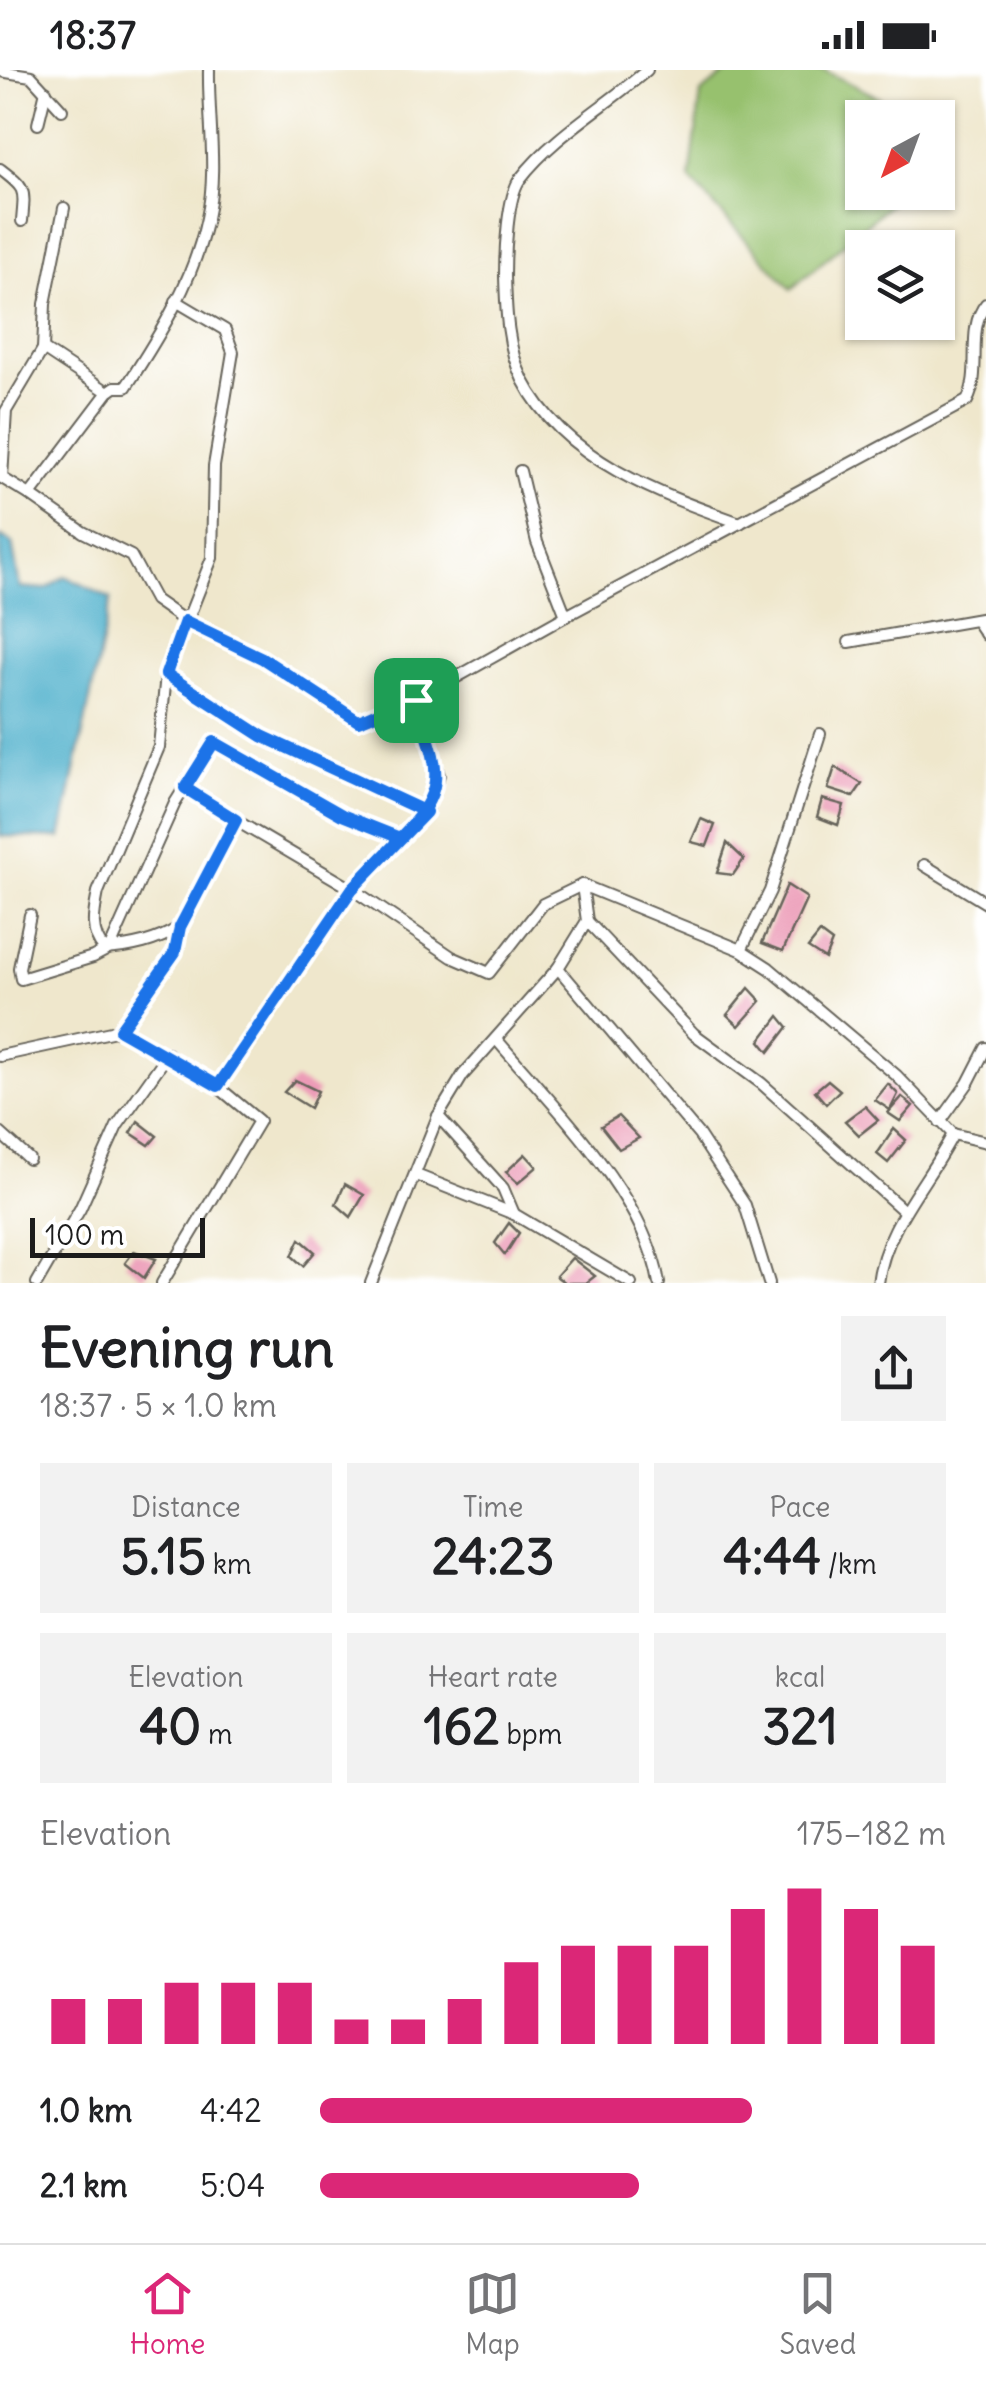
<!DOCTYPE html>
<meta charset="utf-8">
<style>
body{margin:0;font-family:Delius,sans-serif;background:#f2f2f2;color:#202124;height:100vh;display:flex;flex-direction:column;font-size:38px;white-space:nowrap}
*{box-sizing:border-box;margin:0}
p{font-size:32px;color:#757577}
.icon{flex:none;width:55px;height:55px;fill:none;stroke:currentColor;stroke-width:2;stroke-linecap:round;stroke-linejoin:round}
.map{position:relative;height:1213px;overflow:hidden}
.panel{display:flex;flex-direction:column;background:#fff;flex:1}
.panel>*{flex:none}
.needle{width:65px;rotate:221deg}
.tools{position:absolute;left:845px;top:30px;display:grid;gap:20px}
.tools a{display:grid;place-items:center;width:110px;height:110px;border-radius:0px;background:#fff;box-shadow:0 2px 8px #0004;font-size:50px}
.scale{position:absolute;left:30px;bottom:25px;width:175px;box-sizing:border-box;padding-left:10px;border:5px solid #1c1c1c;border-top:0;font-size:28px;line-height:35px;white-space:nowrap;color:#1c1c1c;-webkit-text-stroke:8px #fff;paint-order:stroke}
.pin{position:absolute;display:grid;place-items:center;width:85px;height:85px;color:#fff;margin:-42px;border-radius:20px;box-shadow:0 5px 15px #0006}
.round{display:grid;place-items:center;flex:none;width:105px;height:105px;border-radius:0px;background:#f2f2f2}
.overview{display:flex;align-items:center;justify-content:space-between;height:170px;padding:0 40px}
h1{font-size:55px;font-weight:800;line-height:75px}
.figures{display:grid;grid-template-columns:repeat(3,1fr);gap:15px;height:170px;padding:10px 40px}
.figures div{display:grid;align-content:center;border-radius:0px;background:#f2f2f2;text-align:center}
.figures b{font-size:50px;font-weight:800}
.figures small{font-size:28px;font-weight:400}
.figures p{font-size:28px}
.chart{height:280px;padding:20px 40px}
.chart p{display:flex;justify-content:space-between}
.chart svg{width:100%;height:180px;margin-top:10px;stroke:#db2777;stroke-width:6}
ul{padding:0 40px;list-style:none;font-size:32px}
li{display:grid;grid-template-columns:160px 120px 1fr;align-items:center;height:75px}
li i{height:25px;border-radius:12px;background:#db2777}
.status{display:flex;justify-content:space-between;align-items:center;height:70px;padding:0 50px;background:#fff;direction:ltr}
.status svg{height:28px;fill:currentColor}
.menu{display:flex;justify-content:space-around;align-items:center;height:140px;border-top:2px solid #e0e0e0;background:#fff;font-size:28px;color:#757577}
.menu a{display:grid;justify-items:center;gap:5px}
.menu .selected{color:#db2777}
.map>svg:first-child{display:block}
</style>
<div class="status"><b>18:37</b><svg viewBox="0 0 49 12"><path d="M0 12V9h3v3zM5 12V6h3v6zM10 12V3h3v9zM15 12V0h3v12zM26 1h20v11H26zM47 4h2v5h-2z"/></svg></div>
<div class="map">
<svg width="986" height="1213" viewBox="0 0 986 1213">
<rect width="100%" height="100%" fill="#fff"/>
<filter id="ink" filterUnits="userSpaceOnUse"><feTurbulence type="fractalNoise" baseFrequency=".01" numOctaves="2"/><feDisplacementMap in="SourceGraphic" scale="20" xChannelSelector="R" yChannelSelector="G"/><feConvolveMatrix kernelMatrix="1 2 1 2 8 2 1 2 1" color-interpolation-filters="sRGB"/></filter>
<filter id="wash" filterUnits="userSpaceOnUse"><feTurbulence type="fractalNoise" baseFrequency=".0048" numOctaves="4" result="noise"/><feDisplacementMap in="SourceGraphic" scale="40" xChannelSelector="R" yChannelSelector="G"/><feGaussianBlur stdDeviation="2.25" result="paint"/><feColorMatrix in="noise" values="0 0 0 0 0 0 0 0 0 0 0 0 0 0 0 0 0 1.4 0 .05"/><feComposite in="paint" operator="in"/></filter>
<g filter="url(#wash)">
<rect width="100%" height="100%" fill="#efe7cc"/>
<polygon fill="#97c16e" stroke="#5a6e45" stroke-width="2.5" points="731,0 823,0 880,28 890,47 862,48 862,122 903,123 791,219 690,109 701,23"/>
<polygon fill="#4cafcb" stroke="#346674" stroke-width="2.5" points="0,466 12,473 20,517 46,519 65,506 111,529 61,768 0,766"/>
<g id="blocks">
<g fill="#ec9bb7">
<polygon points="835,697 862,714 853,727 828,719"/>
<polygon points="822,729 844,735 838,755 817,747"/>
<polygon points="701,749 715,755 707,776 691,772"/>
<polygon points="727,773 744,789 733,805 717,803"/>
<polygon points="787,815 807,828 783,881 762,873"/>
<polygon points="820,863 832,872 825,889 808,878"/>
<polygon points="749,918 761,931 739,956 727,945"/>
<polygon points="779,946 788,957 769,982 760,971"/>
<polygon points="295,1010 318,1021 310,1038 284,1022"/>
<polygon points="828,1010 840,1020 826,1034 815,1021"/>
<polygon points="888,1014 898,1024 890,1040 875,1030"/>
<polygon points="902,1027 913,1036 900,1051 888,1043"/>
<polygon points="865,1036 878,1050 859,1065 845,1051"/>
<polygon points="618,1046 639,1068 619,1079 601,1056"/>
<polygon points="138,1051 157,1066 149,1075 131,1063"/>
<polygon points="894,1059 906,1070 888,1093 877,1084"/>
<polygon points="525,1084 537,1097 518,1113 506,1102"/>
<polygon points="345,1114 364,1125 351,1147 336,1134"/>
<polygon points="509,1153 519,1163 505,1185 495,1173"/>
<polygon points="300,1169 315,1182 303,1196 292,1186"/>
<polygon points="134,1181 156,1189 144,1208 125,1193"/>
<polygon points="572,1188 595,1206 586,1213 565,1213 556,1206"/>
</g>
</g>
</g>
<g filter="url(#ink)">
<use href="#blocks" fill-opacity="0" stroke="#66635a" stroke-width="2.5"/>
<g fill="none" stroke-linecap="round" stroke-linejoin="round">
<g stroke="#66635a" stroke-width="14">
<g id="street">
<path d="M647,0C606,36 554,65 520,109C507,127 505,183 505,206C506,240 507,278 523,310C564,390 661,425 740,453"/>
<polyline points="0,1 31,6 62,40"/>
<polyline points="38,54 46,21"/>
<path d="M0,99C26,119 25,118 22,151"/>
<path d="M176,231L225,260L233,282L214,396L212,488L166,604L159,677L98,822C94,843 89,862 104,879C132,877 156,872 180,857L235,750L352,819L217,1016"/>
<polyline points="43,279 45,234 64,138"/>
<path d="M108,322L43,279L6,341L2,408L30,425L108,322L115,317H126C160,265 194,210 207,148C218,100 208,49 209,0"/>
<polyline points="520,401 537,472 566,546"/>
<path d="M30,425L83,462L131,486L155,530L185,551L262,588L358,651C380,644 391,633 416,630L439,705L426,742L352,819L452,887L489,903L543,834L582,815"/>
<polyline points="976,550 986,565"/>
<polyline points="849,572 986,548"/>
<polyline points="166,604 262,666 426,742"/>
<path d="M416,630L566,546L967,331C983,301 965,260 986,234"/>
<polyline points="235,750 185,717 214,672 342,745 400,768"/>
<polyline points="924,795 986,833"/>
<polyline points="582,815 741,880 769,898 896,1005 953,1064 986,1072"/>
<polyline points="582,815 587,851 558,898 699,1065 745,1135 769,1213"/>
<polyline points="30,845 19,898 21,909 93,887 110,878 175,733 185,717"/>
<polyline points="587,851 694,964 761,1013 904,1141"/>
<polyline points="741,880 770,821 820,664"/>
<polyline points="120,960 175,882 180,857"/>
<path d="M497,970C553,1036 645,1125 659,1213"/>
<polyline points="0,986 120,960 217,1016 259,1051 162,1213"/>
<polyline points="438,1046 503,1118 514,1144"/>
<polyline points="940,1052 968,1013 986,978"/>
<polyline points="0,1063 29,1089"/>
<polyline points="416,1105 514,1144 631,1213"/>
<polyline points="37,1213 80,1139 117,1056 168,984"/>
<polyline points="371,1213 438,1046 463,1005 558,898"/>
<path d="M878,1213C885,1156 927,1114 953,1064"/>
</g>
</g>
<use href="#street" stroke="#fff" stroke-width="10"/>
</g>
</g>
<g fill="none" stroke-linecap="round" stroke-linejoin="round" filter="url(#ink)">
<g stroke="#fff" stroke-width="20">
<path id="route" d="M416,630C391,633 380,644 358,651L262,588L185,551L166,604L262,666L426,742L352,819L218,1016L120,960L175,882L180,857L236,750L185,718L214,672L342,745L400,768C453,714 436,696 416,630"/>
</g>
<use href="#route" stroke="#1a73e8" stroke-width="12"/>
</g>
</svg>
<div class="tools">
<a><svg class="needle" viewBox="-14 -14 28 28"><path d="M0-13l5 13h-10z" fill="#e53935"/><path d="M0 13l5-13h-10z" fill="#757577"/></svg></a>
<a><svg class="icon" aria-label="layers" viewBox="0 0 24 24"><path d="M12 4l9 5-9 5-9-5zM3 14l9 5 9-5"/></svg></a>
</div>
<div class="scale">100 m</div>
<div class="pin" style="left:416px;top:630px;background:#1e9e55"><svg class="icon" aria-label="arrive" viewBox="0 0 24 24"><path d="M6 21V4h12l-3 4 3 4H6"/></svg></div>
</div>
<section class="panel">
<div class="overview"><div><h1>Evening run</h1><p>18:37 · 5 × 1.0 km</p></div><a class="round"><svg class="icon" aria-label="share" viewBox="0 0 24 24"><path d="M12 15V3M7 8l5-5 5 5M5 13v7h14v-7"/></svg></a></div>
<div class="figures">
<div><p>Distance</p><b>5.15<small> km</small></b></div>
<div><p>Time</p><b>24:23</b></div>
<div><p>Pace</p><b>4:44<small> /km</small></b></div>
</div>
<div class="figures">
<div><p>Elevation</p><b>40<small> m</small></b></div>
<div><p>Heart rate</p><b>162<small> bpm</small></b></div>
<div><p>kcal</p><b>321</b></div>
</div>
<div class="chart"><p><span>Elevation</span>175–182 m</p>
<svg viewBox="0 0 160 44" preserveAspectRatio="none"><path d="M5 44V33M15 44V33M25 44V29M35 44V29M45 44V29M55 44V38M65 44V38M75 44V33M85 44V24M95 44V20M105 44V20M115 44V20M125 44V11M135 44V6M145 44V11M155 44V20"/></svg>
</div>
<ul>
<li><b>1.0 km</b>4:42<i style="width:69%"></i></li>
<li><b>2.1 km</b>5:04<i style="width:51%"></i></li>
</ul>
</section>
<nav class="menu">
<a class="selected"><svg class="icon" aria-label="home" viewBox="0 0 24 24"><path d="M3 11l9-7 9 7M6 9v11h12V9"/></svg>Home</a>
<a><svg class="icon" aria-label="map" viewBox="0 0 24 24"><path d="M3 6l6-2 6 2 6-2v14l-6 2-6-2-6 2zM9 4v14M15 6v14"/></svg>Map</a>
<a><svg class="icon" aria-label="saved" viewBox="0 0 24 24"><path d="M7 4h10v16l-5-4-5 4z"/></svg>Saved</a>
</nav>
